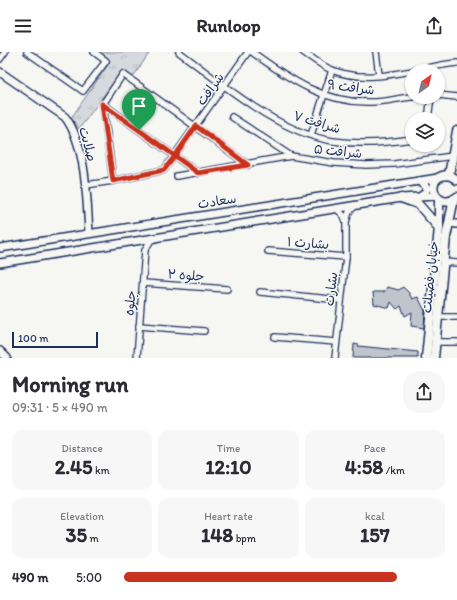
<!DOCTYPE html>
<meta charset="utf-8">
<style>
body{margin:0;font-family:Itim,"Playpen Sans Arabic",sans-serif;background:#f7f7f7;color:#2b2b33;height:100vh;display:flex;flex-direction:column;font-size:15px;white-space:nowrap}
*{box-sizing:border-box;margin:0}
p{font-size:13px;color:#7c7c81}
.icon{flex:none;width:22px;height:22px;fill:none;stroke:currentColor;stroke-width:2;stroke-linecap:round;stroke-linejoin:round}
.map{position:relative;height:306px;overflow:hidden}
.side{display:flex;flex-direction:column;background:#fff;flex:1}
.side>*{flex:none}
.needle{width:26px;rotate:34deg}
.fabs{position:absolute;left:405px;top:12px;display:grid;gap:8px}
.fabs a{display:grid;place-items:center;width:40px;height:40px;border-radius:50%;background:#fff;box-shadow:0 1px 3px #0004;font-size:20px}
.scale{position:absolute;left:12px;bottom:10px;width:86px;box-sizing:border-box;padding-left:4px;border:2px solid #1b2f5e;border-top:0;font-size:11px;line-height:14px;white-space:nowrap;color:#1b2f5e;-webkit-text-stroke:3px #f6f6f2;paint-order:stroke}
.pin{position:absolute;display:grid;place-items:center;width:34px;height:34px;color:#fff;margin:-41px -17px;border-radius:50% 50% 50% 0;rotate:-45deg;box-shadow:0 0 4px #0007}
.pin .icon{rotate:45deg}
.round{display:grid;place-items:center;flex:none;width:42px;height:42px;border-radius:16px;background:#f7f7f7}
.overview{display:flex;align-items:center;justify-content:space-between;height:68px;padding:0 12px}
h1{font-size:22px;font-weight:700;line-height:30px}
.figures{display:grid;grid-template-columns:repeat(3,1fr);gap:6px;height:68px;padding:4px 12px}
.figures div{display:grid;align-content:center;border-radius:10px;background:#f7f7f7;text-align:center}
.figures b{font-size:20px;font-weight:700}
.figures small{font-size:11px;font-weight:400}
.figures p{font-size:11px}
ul{padding:0 12px;list-style:none;font-size:13px}
li{display:grid;grid-template-columns:64px 48px 1fr;align-items:center;height:30px}
li i{height:10px;border-radius:5px;background:#c8321e}
header{display:flex;justify-content:space-between;align-items:center;height:52px;padding:0 12px;background:#fff;font-size:18px;font-weight:700}
.map>svg:first-child{display:block}
</style>
<header><svg class="icon" aria-label="menu" viewBox="0 0 24 24"><path d="M4 6h16M4 12h16M4 18h16"/></svg>Runloop<svg class="icon" aria-label="share" viewBox="0 0 24 24"><path d="M12 15V3M7 8l5-5 5 5M5 13v7h14v-7"/></svg></header>
<div class="map">
<svg width="457" height="306" viewBox="0 0 457 306">
<defs>
<pattern id="park-tufts" width="24" height="20" patternUnits="userSpaceOnUse"><rect width="24" height="20" fill="#d6d9dd"/><path d="M3 7l-1-3M5 7V3M7 7l1-3M15 17l-1-3M17 17v-4M19 17l1-3" fill="none" stroke="#b7bbc0"/></pattern>
</defs>
<rect width="100%" height="100%" fill="#f6f6f2"/>
<filter id="ink" filterUnits="userSpaceOnUse"><feTurbulence type="fractalNoise" baseFrequency=".025" numOctaves="2"/><feDisplacementMap in="SourceGraphic" scale="8" xChannelSelector="R" yChannelSelector="G"/><feConvolveMatrix kernelMatrix="1 2 1 2 8 2 1 2 1" color-interpolation-filters="sRGB"/></filter>
<g filter="url(#ink)">
<polygon fill="url(#park-tufts)" stroke="#78849e" points="104,0 150,0 133,25 122,19 79,77 71,66 110,10 101,4"/>
<g fill="#c0c4cd" stroke="#1b2f5e">
<polygon points="387,235 399,238 403,235 409,241 412,247 418,245 425,259 424,276 411,274 412,260 405,264 401,254 397,257 391,250 389,256 374,252 373,240 384,240"/>
<polygon points="354,292 359,293 358,294 418,300 418,306 353,306"/>
</g>
<g fill="none" stroke-linecap="round" stroke-linejoin="round">
<g stroke="#1b2f5e" stroke-width="8">
<g id="minor">
<polyline points="27,0 83,39 106,9 94,0"/>
<path d="M179,0C224,33 277,80 333,89C359,93 386,91 412,87"/>
<path d="M252,0C289,27 325,52 372,50C385,50 399,46 412,45"/>
<path d="M303,0C312,6 322,14 332,18C371,34 417,15 457,11"/>
<polyline points="376,0 379,23"/>
<polyline points="0,7 5,0"/>
<polyline points="438,43 457,45"/>
<polyline points="103,52 123,22 248,113"/>
<polyline points="103,52 198,121"/>
<polyline points="103,52 113,129"/>
<polyline points="232,65 291,104 334,111 366,113 394,112 453,104"/>
<polyline points="428,67 431,45"/>
<polyline points="311,83 332,18"/>
<polyline points="177,124 291,104"/>
<polyline points="86,133 113,129 164,118 248,0"/>
<polyline points="336,156 344,164 346,170 349,160 355,154"/>
<polyline points="268,199 346,205"/>
<polyline points="443,210 457,211"/>
<polyline points="143,231 227,237"/>
<polyline points="260,240 340,248"/>
<polyline points="438,265 457,265"/>
<polyline points="139,274 204,279"/>
<polyline points="275,285 336,290"/>
<polyline points="435,290 457,290"/>
<polyline points="137,306 145,198 151,188 155,187"/>
<polyline points="335,306 346,205 346,170"/>
</g>
</g>
<g stroke="#1b2f5e" stroke-width="10">
<g id="tertiary">
<path d="M0,20L65,65C86,92 87,148 89,181"/>
<polyline points="418,129 423,131 427,136 425,141 420,145"/>
<polyline points="449,171 457,172"/>
<polyline points="0,196 438,126"/>
<polyline points="0,211 401,146 436,144"/>
<polyline points="0,299 7,306"/>
</g>
</g>
<g stroke="#1b2f5e" stroke-width="11">
<g id="secondary">
<polyline points="449,123 457,79"/>
<path d="M457,145C439,161 423,130 442,124C448,122 453,124 457,128"/>
<polyline points="401,146 418,152 439,176"/>
<polyline points="426,306 439,176 439,147"/>
<polyline points="434,306 446,185 454,147"/>
</g>
</g>
<use href="#minor" stroke="#f6f6f2" stroke-width="5.5"/>
<use href="#tertiary" stroke="#f6f6f2" stroke-width="7"/>
<use href="#secondary" stroke="#f6f6f2" stroke-width="8"/>
</g>
</g>
<g fill="none" stroke-linecap="round" stroke-linejoin="round" filter="url(#ink)">
<g stroke="#fff" stroke-width="8">
<polyline id="route" points="139,78 102,52 113,129 164,118 175,104 198,121 248,113 196,74 175,104 139,78"/>
</g>
<use href="#route" stroke="#c8321e" stroke-width="5"/>
</g>
<g text-anchor="middle" dominant-baseline="central" stroke-width="3" stroke-linejoin="round" paint-order="stroke">
<g font-size="13" fill="#1b2f5e" stroke="#f6f6f2">
<text transform="translate(351 35) rotate(7)">شرافت ۹</text>
<text transform="translate(210 37) rotate(-54)">شرافت</text>
<text transform="translate(317 70) rotate(17)">شرافت ۷</text>
<text transform="translate(88 92) rotate(75)">صلابت</text>
<text transform="translate(338 99) rotate(6)">شرافت ۵</text>
<text transform="translate(217 149) rotate(-9)">سعادت</text>
<text transform="translate(308 191) rotate(4)">بشارت ۱</text>
<text transform="translate(186 223) rotate(4)">جلوه ۲</text>
<text transform="translate(430 225) rotate(-84)">خیابان فضیلت</text>
<text transform="translate(331 237) rotate(-83)">بشارت</text>
<text transform="translate(130 251) rotate(-84)">جلوه</text>
</g>
</g>
</svg>
<div class="fabs">
<a><svg class="needle" viewBox="-14 -14 28 28"><path d="M0-13l5 13h-10z" fill="#e53935"/><path d="M0 13l5-13h-10z" fill="#7c7c81"/></svg></a>
<a><svg class="icon" aria-label="layers" viewBox="0 0 24 24"><path d="M12 4l9 5-9 5-9-5zM3 14l9 5 9-5"/></svg></a>
</div>
<div class="scale">100 m</div>
<div class="pin" style="left:139px;top:78px;background:#1e9e55"><svg class="icon" aria-label="arrive" viewBox="0 0 24 24"><path d="M6 21V4h12l-3 4 3 4H6"/></svg></div>
</div>
<section class="side">
<div class="overview"><div><h1>Morning run</h1><p>09:31 · 5 × 490 m</p></div><a class="round"><svg class="icon" aria-label="share" viewBox="0 0 24 24"><path d="M12 15V3M7 8l5-5 5 5M5 13v7h14v-7"/></svg></a></div>
<div class="figures">
<div><p>Distance</p><b>2.45<small> km</small></b></div>
<div><p>Time</p><b>12:10</b></div>
<div><p>Pace</p><b>4:58<small> /km</small></b></div>
</div>
<div class="figures">
<div><p>Elevation</p><b>35<small> m</small></b></div>
<div><p>Heart rate</p><b>148<small> bpm</small></b></div>
<div><p>kcal</p><b>157</b></div>
</div>
<ul>
<li><b>490 m</b>5:00<i style="width:85%"></i></li>
</ul>
</section>
